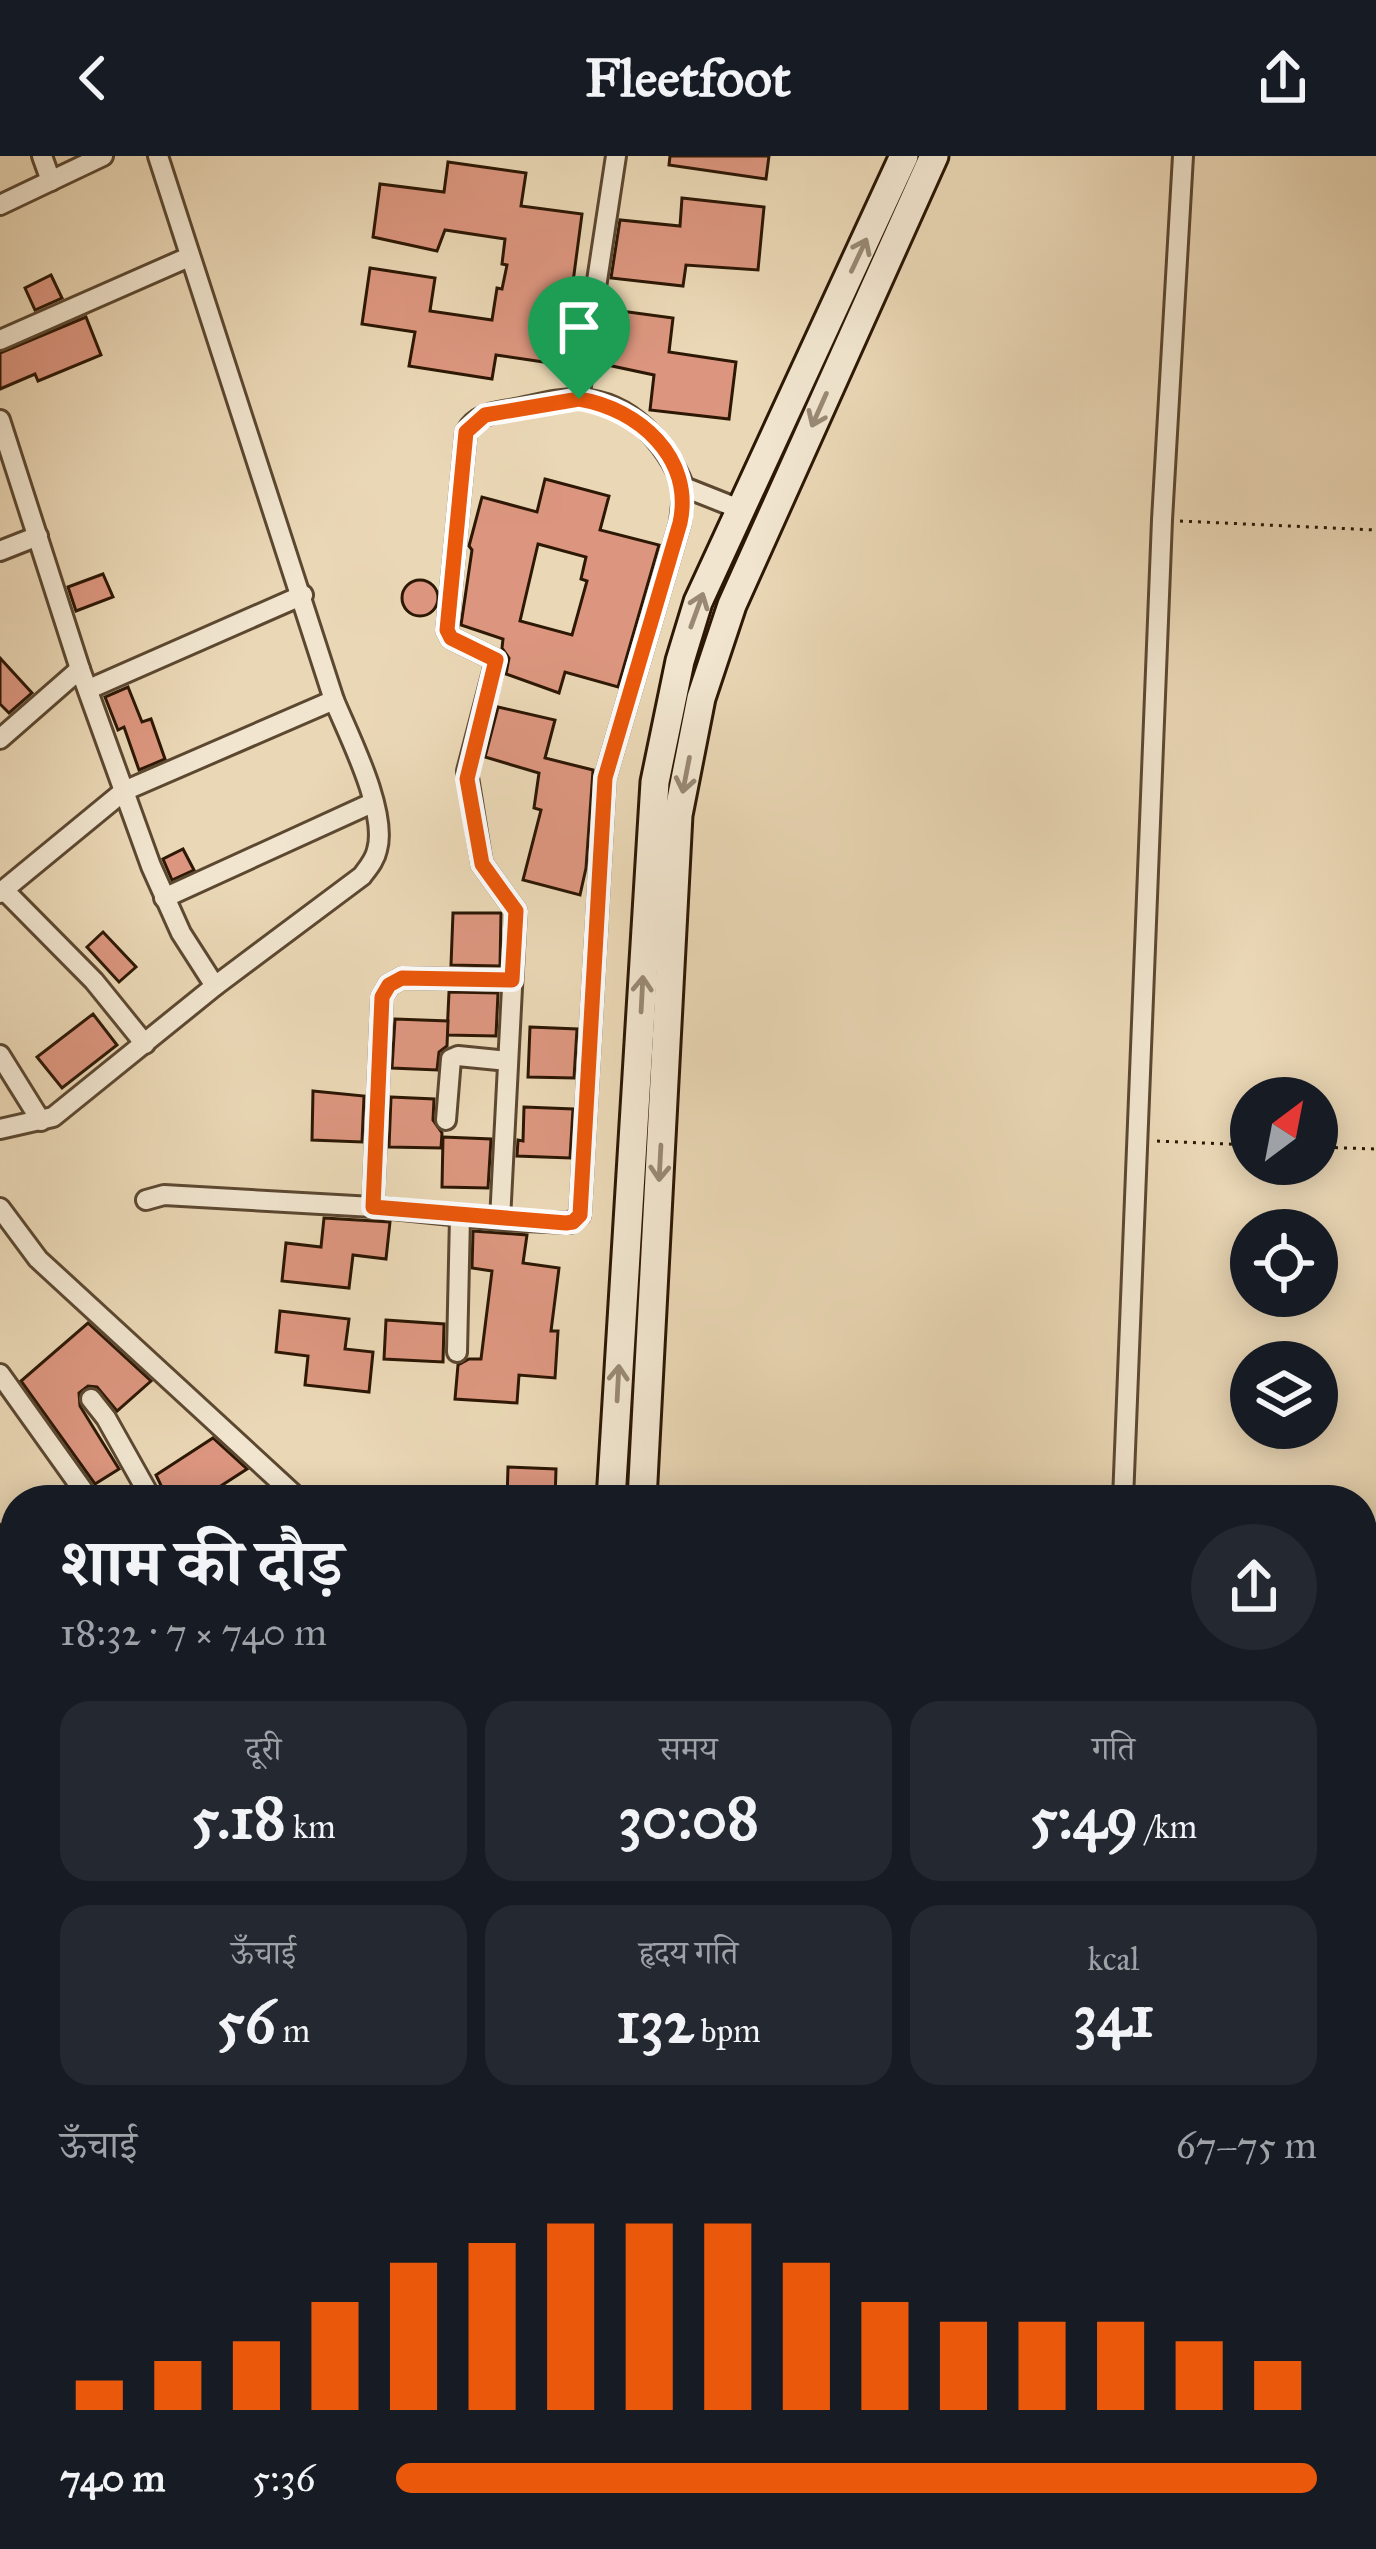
<!DOCTYPE html>
<html lang="hi">
<meta charset="utf-8">
<style>
body{margin:0;font-family:"IM FELL Great Primer","Noto Serif Devanagari",serif;background:#242831;color:#f1f3f6;height:100vh;display:flex;flex-direction:column;font-size:45px;white-space:nowrap}
*{box-sizing:border-box;margin:0}
p{font-size:39px;color:#9ea1a6}
.icon{flex:none;width:66px;height:66px;fill:none;stroke:currentColor;stroke-width:2;stroke-linecap:round;stroke-linejoin:round}
.map{position:relative;flex:1;overflow:hidden}
.side{position:absolute;left:0px;top:1329px;width:1377px;height:1065px;display:flex;flex-direction:column;background:#171b24;border-radius:48px 48px 0 0;box-shadow:0 6px 30px #0003}
.side>*{flex:none}
.needle{width:78px;rotate:32deg}
.controls{position:absolute;left:1230px;top:921px;display:grid;gap:24px}
.controls a{display:grid;place-items:center;width:108px;height:108px;border-radius:50%;background:#171b24;box-shadow:0 6px 30px #0003;font-size:60px}
.pin{position:absolute;display:grid;place-items:center;width:102px;height:102px;color:#fff;margin:-123px -51px;border-radius:50% 50% 50% 0;rotate:-45deg;box-shadow:0 0 12px #0007}
.pin .icon{rotate:45deg}
.round{display:grid;place-items:center;flex:none;width:126px;height:126px;border-radius:63px;background:#242831}
.headline{display:flex;align-items:center;justify-content:space-between;height:204px;padding:0 60px}
h1{font-size:66px;font-weight:700;line-height:90px}
.figures{display:grid;grid-template-columns:repeat(3,1fr);gap:18px;height:204px;padding:12px 60px}
.figures div{display:grid;align-content:center;border-radius:30px;background:#242831;text-align:center}
.figures b{font-size:60px;font-weight:700}
.figures small{font-size:33px;font-weight:400}
.figures p{font-size:33px}
.chart{height:336px;padding:24px 60px}
.chart p{display:flex;justify-content:space-between}
.chart svg{width:100%;height:216px;margin-top:12px;stroke:#ea580c;stroke-width:6}
ul{padding:0 60px;list-style:none;font-size:39px}
li{display:grid;grid-template-columns:192px 144px 1fr;align-items:center;height:90px}
li i{height:30px;border-radius:15px;background:#ea580c}
header{display:flex;justify-content:space-between;align-items:center;height:156px;padding:0 60px;background:#171b24;font-size:54px;font-weight:700}
.map>svg:first-child{display:block}
</style>
<header><svg class="icon" aria-label="back" viewBox="0 0 24 24"><path d="M15 5l-7 7 7 7"/></svg>Fleetfoot<svg class="icon" aria-label="share" viewBox="0 0 24 24"><path d="M12 15V3M7 8l5-5 5 5M5 13v7h14v-7"/></svg></header>
<div class="map">
<svg width="1376" height="2393" viewBox="0 0 1376 2393">
<rect width="100%" height="100%" fill="#ead7b5"/>
<filter id="stains"><feTurbulence type="fractalNoise" baseFrequency=".00167" numOctaves="4"/><feColorMatrix values="0 0 0 0 .2 0 0 0 0 .09 0 0 0 0 .02 0 0 0 .5 -.17"/></filter>
<radialGradient id="worn" r=".72"><stop offset=".6" stop-color="#630" stop-opacity="0"/><stop offset="1" stop-color="#630" stop-opacity=".3"/></radialGradient>
<g fill="#dc967f" stroke="#2d1805" stroke-width="3" fill-rule="evenodd">
<polygon points="670,0 769,0 766,23 669,9"/>
<polygon points="448,6 526,17 521,50 582,58 571,141 573,149 580,150 572,201 565,199 564,209 496,199 492,223 409,210 415,176 362,168 370,112 435,122 430,155 492,164 497,132 502,133 507,109 502,108 505,83 445,74 437,95 373,81 380,28 444,36"/>
<polygon points="682,42 764,51 758,114 686,109 683,130 611,122 620,64 680,70"/>
<polygon points="51,119 62,142 35,154 25,132"/>
<polygon points="606,153 673,162 669,196 736,206 729,263 650,254 654,219 598,207"/>
<polygon points="86,161 101,199 38,225 35,218 0,233 0,197"/>
<path d="M545,323L609,340L600,374L659,389L618,531L565,516L559,537L506,518L509,502L502,492L503,483L461,469L472,394L469,390L482,341L537,356ZM538,388L586,401L581,423L587,425L572,479L520,465Z"/>
<polygon points="103,418 113,441 76,455 68,431"/>
<circle cx="420" cy="442" r="18"/>
<polygon points="0,502 32,537 9,557 0,548"/>
<polygon points="128,531 142,566 151,563 165,603 139,614 124,571 118,574 105,541"/>
<polygon points="498,551 555,564 545,602 593,614 586,712 580,739 523,724 541,654 534,652 539,617 485,601"/>
<polygon points="183,693 194,714 172,724 163,703"/>
<polygon points="453,757 501,757 500,810 451,809"/>
<polygon points="103,776 136,811 119,826 87,791"/>
<polygon points="449,836 498,837 496,880 447,879"/>
<polygon points="93,858 117,889 62,932 37,901"/>
<polygon points="395,863 448,865 447,890 439,896 437,914 392,912"/>
<polygon points="530,871 577,873 574,922 528,921"/>
<polygon points="313,935 364,940 362,986 312,984"/>
<polygon points="391,941 434,943 433,964 442,977 441,992 389,991"/>
<polygon points="524,951 573,953 570,1002 517,1000 518,984 523,985"/>
<polygon points="443,981 491,983 488,1032 442,1031"/>
<polygon points="324,1062 390,1066 386,1103 353,1099 349,1132 282,1125 286,1087 321,1091"/>
<polygon points="473,1075 527,1079 523,1107 559,1112 551,1175 558,1175 555,1222 519,1219 517,1247 455,1243 458,1209 469,1203 481,1203 492,1115 472,1112"/>
<polygon points="280,1155 349,1163 345,1193 373,1196 369,1236 305,1229 308,1200 276,1196"/>
<polygon points="386,1164 444,1168 443,1206 384,1203"/>
<polygon points="88,1167 151,1225 117,1255 97,1231 88,1230 79,1237 80,1250 119,1313 95,1328 21,1225"/>
<polygon points="213,1282 247,1313 199,1344 168,1344 156,1319"/>
<polygon points="508,1311 556,1313 555,1344 507,1344"/>
<polygon points="0,1369 15,1394 15,1455 0,1463"/>
<polygon points="15,1609 15,1735 0,1744 0,1668 10,1662 0,1645 0,1618"/>
<polygon points="0,1821 15,1833 15,1857 0,1867"/>
<polygon points="15,1892 15,1946 0,1921 0,1901"/>
<polygon points="0,2118 15,2146 15,2200 0,2209"/>
<polygon points="3,2272 15,2278 15,2393 0,2393 0,2274"/>
</g>
<g fill="none" stroke-linecap="round" stroke-linejoin="round">
<g stroke="#5c4831" stroke-width="15">
<g id="lane">
<polyline points="1362,1662 1376,1663"/>
<polyline points="1362,1771 1376,1773"/>
<polyline points="671,2393 672,2379"/>
</g>
</g>
<g stroke="#5c4831" stroke-width="24">
<g id="street">
<polyline points="42,0 51,25"/>
<polyline points="0,49 103,0"/>
<polyline points="0,184 189,101"/>
<polyline points="579,243 616,0"/>
<polyline points="0,264 80,513 151,710 181,777 215,830"/>
<path d="M684,331L680,367L605,622L580,1059L570,1067L500,1064L516,755L482,708L467,615L496,504L451,482L447,474L466,276C477,257 495,257 515,253C536,249 559,242 581,243C631,246 666,287 684,331L742,354"/>
<polyline points="0,395 38,380"/>
<polyline points="89,533 303,439"/>
<polyline points="0,583 80,513"/>
<polyline points="4,734 94,825 145,888"/>
<polyline points="0,737 124,635 334,544"/>
<polyline points="164,742 372,647"/>
<polyline points="0,899 41,965"/>
<polyline points="446,964 451,903 458,900 508,905"/>
<path d="M0,973L53,961L215,830L362,720C368,712 375,704 377,694C388,656 349,580 334,544L158,0"/>
<polyline points="146,1044 164,1039 373,1051"/>
<polyline points="0,1052 38,1103 300,1344"/>
<polyline points="500,1064 373,1051 382,841 389,829 402,822 512,824"/>
<polyline points="457,1196 460,1061"/>
<polyline points="0,1218 90,1344"/>
<polyline points="91,1243 106,1262 152,1344"/>
<polyline points="1123,1344 1162,364 1183,0"/>
<polyline points="0,1478 15,1503"/>
<polyline points="0,1600 15,1594"/>
<polyline points="1362,1616 1376,1617"/>
<polyline points="0,1795 15,1820"/>
<polyline points="0,1961 15,1987"/>
<polyline points="0,2076 15,2067"/>
<polyline points="0,2239 15,2265"/>
<polyline points="81,2379 89,2393"/>
<polyline points="274,2379 332,2393"/>
<polyline points="126,2393 151,2379"/>
<polyline points="423,2393 425,2379"/>
</g>
</g>
<g stroke="#2d1805" stroke-width="33">
<g id="secondary">
<polyline points="611,1344 655,626 680,505 698,446 904,0"/>
<polyline points="642,1344 678,659 701,542 732,449 934,0"/>
<polyline points="528,2393 529,2379"/>
<polyline points="552,2393 554,2379"/>
</g>
</g>
<g stroke="#2d1805" stroke-width="3" stroke-dasharray="3 6" stroke-linecap="butt">
<polyline points="1180,365 1376,374"/>
<polyline points="1157,985 1251,989"/>
<polyline points="1317,991 1376,993"/>
</g>
<use href="#lane" stroke="#f1e5cf" stroke-width="9"/>
<use href="#street" stroke="#f1e5cf" stroke-width="18"/>
<use href="#secondary" stroke="#f1e5cf" stroke-width="27"/>
</g>
<defs><path id="oneway-shaft" d="M-6 0H5M1.5-3L5.5 0L1.5 3" fill="none" stroke-width="1.6" stroke-linecap="round" stroke-linejoin="round" transform="scale(3)"/></defs>
<g stroke="#998974">
<use href="#oneway-shaft" transform="translate(859 99) rotate(-65)"/>
<use href="#oneway-shaft" transform="translate(819 254) rotate(114)"/>
<use href="#oneway-shaft" transform="translate(697 454) rotate(-70)"/>
<use href="#oneway-shaft" transform="translate(686 619) rotate(101)"/>
<use href="#oneway-shaft" transform="translate(642 838) rotate(-87)"/>
<use href="#oneway-shaft" transform="translate(660 1007) rotate(93)"/>
<use href="#oneway-shaft" transform="translate(618 1227) rotate(-87)"/>
</g>
<g fill="none" stroke-linecap="round" stroke-linejoin="round">
<g stroke="#fff" stroke-width="24">
<path id="route" d="M579,243C639,253 694,302 680,367L605,622L580,1059L573,1066L566,1067L373,1051L382,841L389,829L402,822L512,824L516,755L482,708L467,623L496,504L451,482L447,474L466,276L485,259Z"/>
</g>
<use href="#route" stroke="#ea580c" stroke-width="15"/>
</g>
<rect width="100%" height="100%" filter="url(#stains)"/>
<rect width="100%" height="100%" fill="url(#worn)"/>
</svg>
<div class="controls">
<a><svg class="needle" viewBox="-14 -14 28 28"><path d="M0-13l5 13h-10z" fill="#e53935"/><path d="M0 13l5-13h-10z" fill="#9ea1a6"/></svg></a>
<a><svg class="icon" aria-label="locate" viewBox="0 0 24 24"><circle cx="12" cy="12" r="6"/><path d="M12 2v4M12 18v4M2 12h4M18 12h4"/></svg></a>
<a><svg class="icon" aria-label="layers" viewBox="0 0 24 24"><path d="M12 4l9 5-9 5-9-5zM3 14l9 5 9-5"/></svg></a>
</div>
<div class="pin" style="left:579px;top:243px;background:#1e9e55"><svg class="icon" aria-label="arrive" viewBox="0 0 24 24"><path d="M6 21V4h12l-3 4 3 4H6"/></svg></div>
<section class="side">
<div class="headline"><div><h1>शाम की दौड़</h1><p>18:32 · 7 × 740 m</p></div><a class="round"><svg class="icon" aria-label="share" viewBox="0 0 24 24"><path d="M12 15V3M7 8l5-5 5 5M5 13v7h14v-7"/></svg></a></div>
<div class="figures">
<div><p>दूरी</p><b>5.18<small> km</small></b></div>
<div><p>समय</p><b>30:08</b></div>
<div><p>गति</p><b>5:49<small> /km</small></b></div>
</div>
<div class="figures">
<div><p>ऊँचाई</p><b>56<small> m</small></b></div>
<div><p>हृदय गति</p><b>132<small> bpm</small></b></div>
<div><p>kcal</p><b>341</b></div>
</div>
<div class="chart"><p><span>ऊँचाई</span>67–75 m</p>
<svg viewBox="0 0 160 44" preserveAspectRatio="none"><path d="M5 44V38M15 44V34M25 44V30M35 44V22M45 44V14M55 44V10M65 44V6M75 44V6M85 44V6M95 44V14M105 44V22M115 44V26M125 44V26M135 44V26M145 44V30M155 44V34"/></svg>
</div>
<ul>
<li><b>740 m</b>5:36<i style="width:100%"></i></li>
</ul>
</section>
</div>
